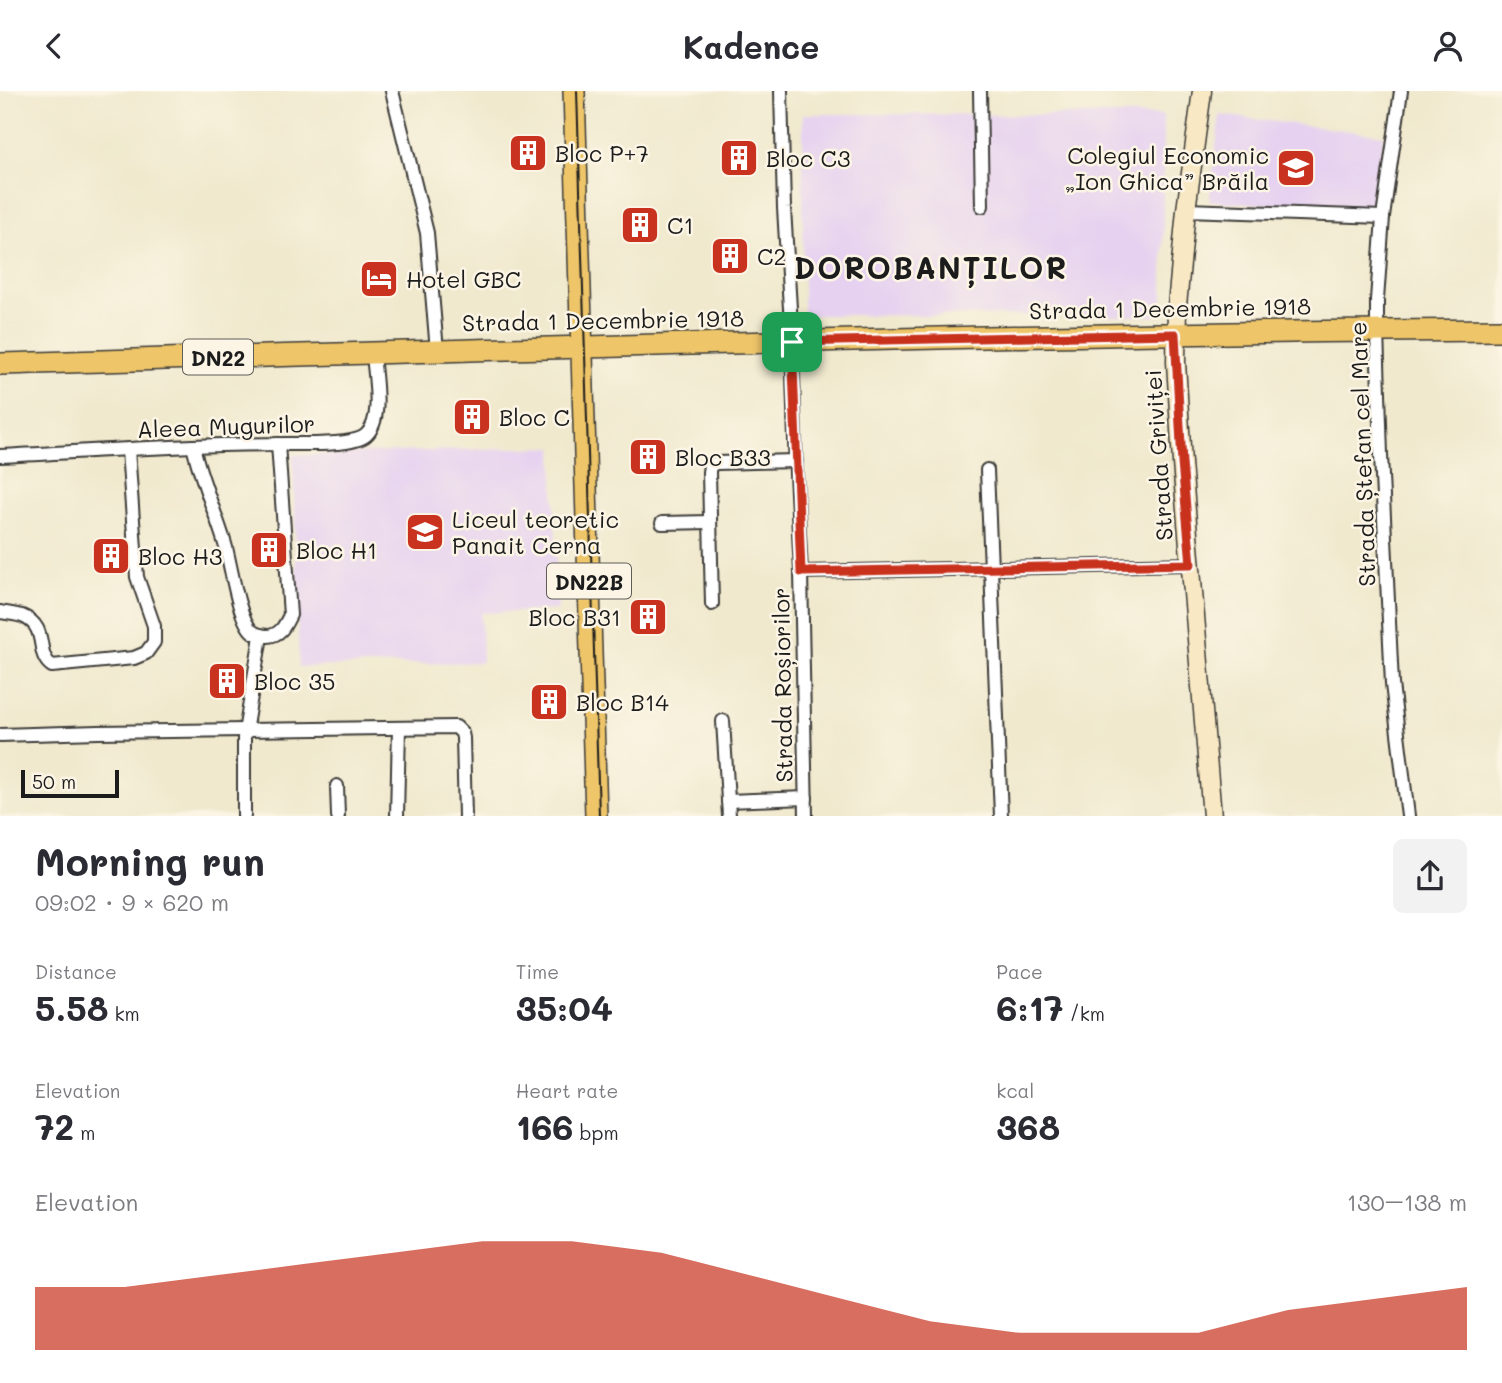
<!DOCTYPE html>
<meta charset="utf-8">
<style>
body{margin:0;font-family:Mali,sans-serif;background:#f2f2f3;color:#2b2b33;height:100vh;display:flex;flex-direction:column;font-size:26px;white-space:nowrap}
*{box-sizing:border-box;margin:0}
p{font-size:23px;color:#7c7c81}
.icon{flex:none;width:38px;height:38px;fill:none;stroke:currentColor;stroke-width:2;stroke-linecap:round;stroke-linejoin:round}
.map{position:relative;height:725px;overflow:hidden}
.drawer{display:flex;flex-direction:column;background:#fff;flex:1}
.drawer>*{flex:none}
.scale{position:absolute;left:21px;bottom:18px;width:98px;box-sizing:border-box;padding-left:7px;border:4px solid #1c1c1c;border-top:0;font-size:19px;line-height:24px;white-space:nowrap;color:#1c1c1c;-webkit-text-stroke:5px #fcf5e5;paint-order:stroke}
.pin{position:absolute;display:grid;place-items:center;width:60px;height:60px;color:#fff;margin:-30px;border-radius:14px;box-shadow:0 4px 10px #0006}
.round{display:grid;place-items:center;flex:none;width:74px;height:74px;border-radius:10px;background:#f2f2f3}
.summary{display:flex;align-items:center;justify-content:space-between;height:119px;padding:0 35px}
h1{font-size:38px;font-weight:800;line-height:52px}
.figures{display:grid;grid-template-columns:repeat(3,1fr);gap:10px;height:119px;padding:7px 35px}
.figures div{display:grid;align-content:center}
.figures b{font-size:35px;font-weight:800}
.figures small{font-size:19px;font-weight:400}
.figures p{font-size:19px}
.chart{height:196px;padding:14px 35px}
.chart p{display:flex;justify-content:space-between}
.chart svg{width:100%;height:126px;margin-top:7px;fill:#c8321e;opacity:.7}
header{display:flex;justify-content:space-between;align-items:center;height:91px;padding:0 35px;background:#fff;font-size:32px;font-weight:800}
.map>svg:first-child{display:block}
</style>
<header><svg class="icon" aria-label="back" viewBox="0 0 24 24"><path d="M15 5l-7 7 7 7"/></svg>Kadence<svg class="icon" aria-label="person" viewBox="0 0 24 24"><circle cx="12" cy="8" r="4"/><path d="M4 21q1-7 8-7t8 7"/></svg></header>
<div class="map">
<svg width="1502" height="725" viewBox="0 0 1502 725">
<rect width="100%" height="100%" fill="#fcf5e5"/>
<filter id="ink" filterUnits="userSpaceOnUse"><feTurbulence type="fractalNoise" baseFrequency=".0143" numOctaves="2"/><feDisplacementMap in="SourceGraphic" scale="14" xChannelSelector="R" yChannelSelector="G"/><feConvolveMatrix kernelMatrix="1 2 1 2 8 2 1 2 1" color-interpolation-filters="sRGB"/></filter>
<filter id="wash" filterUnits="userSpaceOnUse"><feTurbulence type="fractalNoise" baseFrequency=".00686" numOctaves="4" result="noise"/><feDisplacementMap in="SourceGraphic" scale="28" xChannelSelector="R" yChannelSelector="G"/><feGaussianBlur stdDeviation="1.57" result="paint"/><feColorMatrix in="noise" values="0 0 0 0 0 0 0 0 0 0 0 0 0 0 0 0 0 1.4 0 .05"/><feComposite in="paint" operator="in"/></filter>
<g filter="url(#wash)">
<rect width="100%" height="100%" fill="#f0e9ce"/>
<g fill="#e6d2f0">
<polygon points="803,23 1163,24 1163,225 803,224"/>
<polygon points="1220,24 1384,44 1373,113 1366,120 1209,110"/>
<polygon points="553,356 558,519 481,522 482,571 299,576 293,364"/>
</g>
</g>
<g filter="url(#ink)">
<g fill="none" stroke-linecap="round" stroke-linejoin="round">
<g stroke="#3c3b37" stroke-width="16">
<g id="minor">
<polyline points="392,0 427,142 437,260"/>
<polyline points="781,0 784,117 792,251 796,383 801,481 806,725"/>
<polyline points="980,0 982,115"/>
<polyline points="1401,0 1383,126 1377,209 1377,240 1381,364 1392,593 1408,725"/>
<polyline points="1186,119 1383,126"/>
<path d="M193,355C201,389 215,420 225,453C231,473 238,529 253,541C258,544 262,545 268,545C281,544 285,534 290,524L278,353"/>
<path d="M0,365C96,360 192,353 288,353C304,353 354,355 366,344C384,328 374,284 373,262"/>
<polyline points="987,379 1001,725"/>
<polyline points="662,432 710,431"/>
<polyline points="801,481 1191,473"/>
<polyline points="712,513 709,381 710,374 717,372 796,370"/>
<path d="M0,521C7,522 15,523 22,525C50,536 34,563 52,575L134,567L146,562L154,551V535L137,486L128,359"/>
<polyline points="723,630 729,725"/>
<polyline points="0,644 98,641 456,636 462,642 463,647 465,725"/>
<polyline points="337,695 338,725"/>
<polyline points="728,710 806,707"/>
<polyline points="244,725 244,647 261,545"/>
<polyline points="397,725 399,637"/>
</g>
</g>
<g stroke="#3c3b37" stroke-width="21">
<polyline id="secondary" points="1202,0 1186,119 1177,215 1176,271 1182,372 1212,725"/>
</g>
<g stroke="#3c3b37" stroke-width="24">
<g id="primary">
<polyline points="574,0 596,725"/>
<path d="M0,273C501,258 1001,242 1502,239"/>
</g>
</g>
<use href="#minor" stroke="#fff" stroke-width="12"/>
<use href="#secondary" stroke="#f8e8c3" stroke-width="18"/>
<use href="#primary" stroke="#eec569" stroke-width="21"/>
<polyline stroke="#1c1c1c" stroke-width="2" points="577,0 599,725"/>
</g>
</g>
<g fill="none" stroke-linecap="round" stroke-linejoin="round" filter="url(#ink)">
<g stroke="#fff" stroke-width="14">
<polygon id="route" points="1175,243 1182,372 1191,473 801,481 792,251"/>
</g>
<use href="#route" stroke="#c8321e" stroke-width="9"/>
</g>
<defs>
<g id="building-square" transform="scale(2.0125)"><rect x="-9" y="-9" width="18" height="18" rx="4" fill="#c8321e" stroke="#fcf5e5"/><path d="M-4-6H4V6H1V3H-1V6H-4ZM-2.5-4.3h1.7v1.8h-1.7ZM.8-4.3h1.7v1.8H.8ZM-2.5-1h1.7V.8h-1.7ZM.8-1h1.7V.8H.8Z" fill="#fff"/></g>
<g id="school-square" transform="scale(2.0125)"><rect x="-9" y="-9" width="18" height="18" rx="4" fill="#c8321e" stroke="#fcf5e5"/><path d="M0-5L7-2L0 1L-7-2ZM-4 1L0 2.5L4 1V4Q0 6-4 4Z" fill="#fff"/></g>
<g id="hotel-square" transform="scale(2.0125)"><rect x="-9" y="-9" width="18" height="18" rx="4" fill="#c8321e" stroke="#fcf5e5"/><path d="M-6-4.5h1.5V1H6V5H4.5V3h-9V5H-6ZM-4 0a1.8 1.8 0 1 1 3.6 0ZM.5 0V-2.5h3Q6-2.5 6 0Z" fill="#fff"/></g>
<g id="university-square" transform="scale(2.0125)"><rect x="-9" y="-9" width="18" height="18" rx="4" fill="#c8321e" stroke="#fcf5e5"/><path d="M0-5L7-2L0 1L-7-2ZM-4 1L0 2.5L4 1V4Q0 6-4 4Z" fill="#fff"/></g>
</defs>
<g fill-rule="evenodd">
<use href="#building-square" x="528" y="62"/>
<use href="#building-square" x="739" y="67"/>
<use href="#school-square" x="1296" y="77"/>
<use href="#building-square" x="640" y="134"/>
<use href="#building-square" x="730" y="165"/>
<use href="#hotel-square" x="379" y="188"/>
<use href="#building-square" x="472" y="326"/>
<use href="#building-square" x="648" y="366"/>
<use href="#university-square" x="425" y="441"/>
<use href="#building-square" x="269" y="459"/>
<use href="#building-square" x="111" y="465"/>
<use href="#building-square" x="648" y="526"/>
<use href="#building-square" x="227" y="590"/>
<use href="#building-square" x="549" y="611"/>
</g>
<g text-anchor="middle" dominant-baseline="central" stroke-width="5" stroke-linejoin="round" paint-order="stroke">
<g fill="#fcf5e5" stroke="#5f5d58" stroke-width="2">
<rect x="183" y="248.5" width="70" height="35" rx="5"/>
<rect x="547" y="472.5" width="84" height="35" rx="5"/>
</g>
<g font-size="21" font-weight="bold" fill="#1c1c1c">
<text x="218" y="266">DN22</text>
<text x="589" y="490">DN22B</text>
</g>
<g font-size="23" fill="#1c1c1c" stroke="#fcf5e5" text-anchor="start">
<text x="555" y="62">Bloc P+7</text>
<text x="1269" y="64" text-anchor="end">Colegiul Economic<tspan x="1269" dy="26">„Ion Ghica” Brăila</tspan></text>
<text x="766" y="67">Bloc C3</text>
<text x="667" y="134">C1</text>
<text x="757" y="165">C2</text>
<text x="406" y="188">Hotel GBC</text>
<text x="499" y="326">Bloc C</text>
<text x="675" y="366">Bloc B33</text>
<text x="452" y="428">Liceul teoretic<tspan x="452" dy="26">Panait Cerna</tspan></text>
<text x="296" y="459">Bloc H1</text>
<text x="138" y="465">Bloc H3</text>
<text x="621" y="526" text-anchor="end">Bloc B31</text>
<text x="254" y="590">Bloc 35</text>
<text x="576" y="611">Bloc B14</text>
</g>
<g font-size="23" fill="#1c1c1c" stroke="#fcf5e5">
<text transform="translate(1170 217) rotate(-1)">Strada 1 Decembrie 1918</text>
<text transform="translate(603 229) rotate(-1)">Strada 1 Decembrie 1918</text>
<text transform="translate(226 335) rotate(-2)">Aleea Mugurilor</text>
<text transform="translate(1362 363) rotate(-92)">Strada Ștefan cel Mare</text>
<text transform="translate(1158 364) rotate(-94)">Strada Griviței</text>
<text transform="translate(782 594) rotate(-91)">Strada Roșiorilor</text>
</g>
<g font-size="30" font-weight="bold" letter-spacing="2" fill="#1c1c1c" stroke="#fcf5e5">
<text x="931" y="176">DOROBANȚILOR</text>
</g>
</g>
</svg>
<div class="scale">50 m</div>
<div class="pin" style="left:792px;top:251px;background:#1e9e55"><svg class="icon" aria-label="arrive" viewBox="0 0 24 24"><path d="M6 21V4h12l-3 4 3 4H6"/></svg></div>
</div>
<section class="drawer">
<div class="summary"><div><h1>Morning run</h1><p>09:02 · 9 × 620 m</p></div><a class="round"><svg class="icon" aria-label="share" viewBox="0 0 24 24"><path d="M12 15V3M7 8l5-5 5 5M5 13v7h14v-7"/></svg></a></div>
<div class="figures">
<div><p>Distance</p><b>5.58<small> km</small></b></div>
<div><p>Time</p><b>35:04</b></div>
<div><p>Pace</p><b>6:17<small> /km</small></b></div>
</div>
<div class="figures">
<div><p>Elevation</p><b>72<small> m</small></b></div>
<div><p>Heart rate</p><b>166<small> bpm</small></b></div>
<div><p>kcal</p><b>368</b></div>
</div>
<div class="chart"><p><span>Elevation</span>130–138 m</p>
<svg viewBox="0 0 160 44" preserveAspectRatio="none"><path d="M0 44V22L10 22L20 18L30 14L40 10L50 6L60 6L70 10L80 18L90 26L100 34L110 38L120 38L130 38L140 30L150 26L160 22V44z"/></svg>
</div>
</section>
